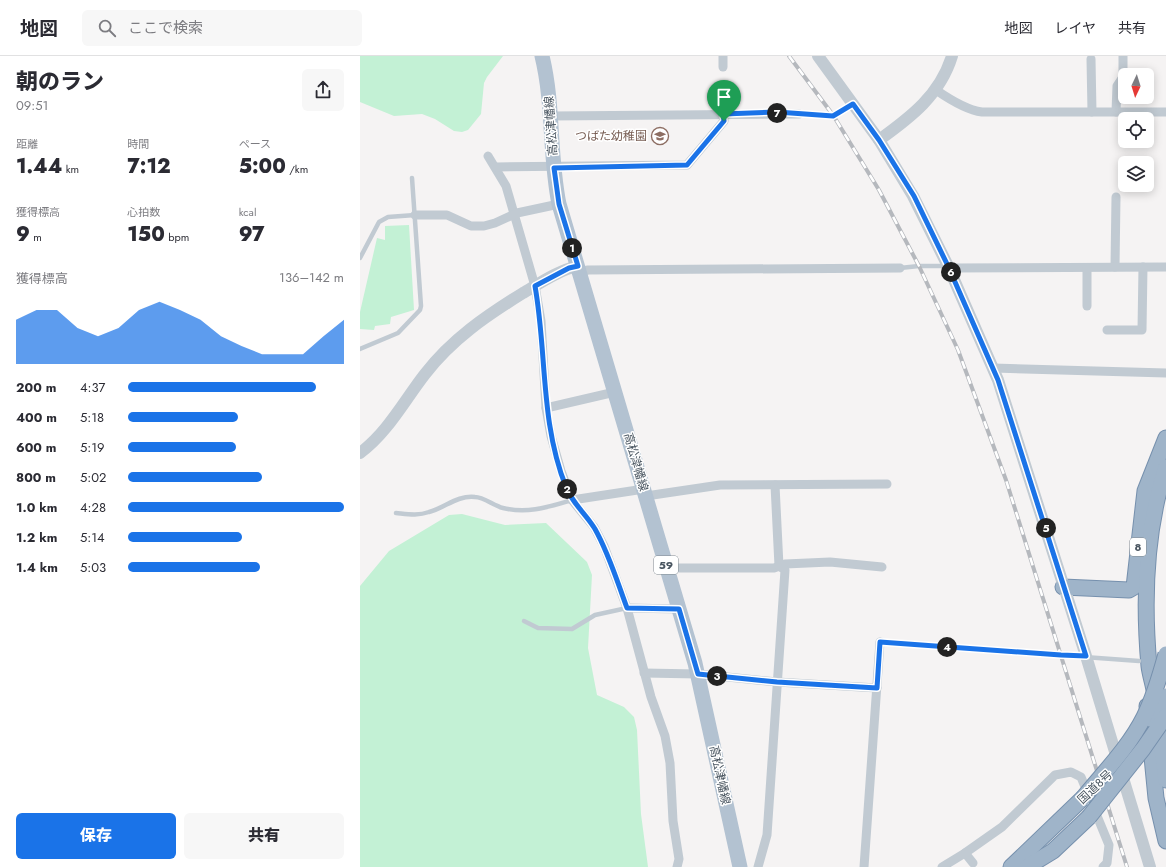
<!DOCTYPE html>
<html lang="ja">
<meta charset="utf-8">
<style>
body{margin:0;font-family:Jost,"Noto Sans JP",sans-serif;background:#f7f7f7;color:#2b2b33;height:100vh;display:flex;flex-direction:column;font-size:15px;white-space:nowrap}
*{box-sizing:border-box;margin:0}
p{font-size:13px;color:#7c7c81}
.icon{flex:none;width:22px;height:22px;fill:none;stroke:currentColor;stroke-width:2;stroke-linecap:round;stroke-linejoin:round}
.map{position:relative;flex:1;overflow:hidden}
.sheet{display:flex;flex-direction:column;background:#fff;width:360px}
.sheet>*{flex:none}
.needle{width:26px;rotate:184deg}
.controls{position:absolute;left:758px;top:12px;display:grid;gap:8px}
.controls a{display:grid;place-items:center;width:36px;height:36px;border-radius:6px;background:#fff;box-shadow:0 2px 10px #0003;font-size:20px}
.pin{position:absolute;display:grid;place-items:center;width:34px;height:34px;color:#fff;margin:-41px -17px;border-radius:50% 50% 50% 0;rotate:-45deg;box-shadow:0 0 4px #0007}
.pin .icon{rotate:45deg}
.km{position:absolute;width:20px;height:20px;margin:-10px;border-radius:50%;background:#222;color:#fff;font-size:11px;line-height:20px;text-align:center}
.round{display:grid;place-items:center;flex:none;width:42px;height:42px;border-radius:6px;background:#f7f7f7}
.headline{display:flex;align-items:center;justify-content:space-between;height:68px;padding:0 16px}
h1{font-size:22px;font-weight:800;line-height:30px}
.metrics{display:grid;grid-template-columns:repeat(3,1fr);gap:6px;height:68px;padding:4px 16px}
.metrics div{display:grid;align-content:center}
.metrics b{font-size:20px;font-weight:800}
.metrics small{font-size:11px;font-weight:400}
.metrics p{font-size:11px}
.chart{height:112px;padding:8px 16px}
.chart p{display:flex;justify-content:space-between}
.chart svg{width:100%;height:72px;margin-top:4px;fill:#1a73e8;opacity:.7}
.button{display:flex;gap:8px;margin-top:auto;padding:8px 16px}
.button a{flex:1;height:46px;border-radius:6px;background:#1a73e8;color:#fff;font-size:16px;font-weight:800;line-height:46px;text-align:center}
.button a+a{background:#f7f7f7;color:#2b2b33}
ul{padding:0 16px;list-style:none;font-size:13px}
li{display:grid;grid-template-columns:64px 48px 1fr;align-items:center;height:30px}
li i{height:10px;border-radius:5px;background:#1a73e8}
header{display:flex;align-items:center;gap:24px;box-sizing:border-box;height:56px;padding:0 20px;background:#fff;border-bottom:1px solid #e1e1e2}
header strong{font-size:19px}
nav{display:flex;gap:22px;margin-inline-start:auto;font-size:14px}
.search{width:280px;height:36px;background:#f7f7f7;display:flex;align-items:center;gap:10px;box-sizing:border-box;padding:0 14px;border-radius:6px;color:#7c7c81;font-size:15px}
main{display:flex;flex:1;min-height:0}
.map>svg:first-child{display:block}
</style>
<header>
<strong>地図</strong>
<div class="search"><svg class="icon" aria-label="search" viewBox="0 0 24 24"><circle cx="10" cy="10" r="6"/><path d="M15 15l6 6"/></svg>ここで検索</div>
<nav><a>地図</a><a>レイヤ</a><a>共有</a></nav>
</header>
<main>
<section class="sheet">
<div class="headline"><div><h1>朝のラン</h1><p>09:51</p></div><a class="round"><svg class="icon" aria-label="share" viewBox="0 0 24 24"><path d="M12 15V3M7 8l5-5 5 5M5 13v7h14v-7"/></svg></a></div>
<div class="metrics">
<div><p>距離</p><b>1.44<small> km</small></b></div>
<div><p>時間</p><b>7:12</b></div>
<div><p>ペース</p><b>5:00<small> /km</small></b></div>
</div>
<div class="metrics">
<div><p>獲得標高</p><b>9<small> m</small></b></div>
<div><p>心拍数</p><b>150<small> bpm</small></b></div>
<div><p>kcal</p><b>97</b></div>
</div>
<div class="chart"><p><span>獲得標高</span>136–142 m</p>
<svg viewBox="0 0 160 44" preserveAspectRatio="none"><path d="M0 44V17L10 11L20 11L30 22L40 27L50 22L60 11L70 6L80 11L90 17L100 27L110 33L120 38L130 38L140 38L150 27L160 17V44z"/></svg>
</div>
<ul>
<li><b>200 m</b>4:37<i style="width:87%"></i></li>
<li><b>400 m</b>5:18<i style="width:51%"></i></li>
<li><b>600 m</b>5:19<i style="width:50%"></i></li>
<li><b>800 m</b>5:02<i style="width:62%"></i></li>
<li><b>1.0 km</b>4:28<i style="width:100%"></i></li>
<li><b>1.2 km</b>5:14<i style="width:53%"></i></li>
<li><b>1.4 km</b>5:03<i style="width:61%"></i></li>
</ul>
<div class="button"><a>保存</a><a>共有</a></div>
</section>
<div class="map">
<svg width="806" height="811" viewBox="0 0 806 811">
<rect width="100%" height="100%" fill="#f5f3f3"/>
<g fill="#c3f1d5">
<polygon points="0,0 143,0 127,21 124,27 121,58 108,74 102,76 94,75 75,63 62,58 34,60 0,46"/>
<polygon points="49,169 54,254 31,261 30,268 15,270 14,274 0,273 0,256 17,182 25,184 25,170"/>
<polygon points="102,458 145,469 186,467 227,506 232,519 228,592 237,639 264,651 274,661 277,674 281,758 288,811 0,811 0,530 29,495 89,459"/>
</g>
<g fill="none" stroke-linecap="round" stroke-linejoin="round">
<g stroke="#7690ad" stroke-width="17">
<g id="trunk">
<polyline points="703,531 769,534 774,531 785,435 806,382"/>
<path d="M795,640C794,630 790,619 789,610C783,543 785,475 806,411"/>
<polyline points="787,650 796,742 806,785"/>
<polyline points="798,661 806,724"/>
<polyline points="651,811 723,742"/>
<polyline points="667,811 693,795 729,761"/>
</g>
</g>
<g stroke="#c1cad2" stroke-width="4.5">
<polyline points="439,58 473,59 492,49"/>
<polyline points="0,202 19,166 28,161 55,159"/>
<polyline points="540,212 559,210 587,210"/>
<polyline points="0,293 38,277 60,254 61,250 52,122"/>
<path d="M36,457C47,458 58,460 69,456C85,452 97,439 115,441C124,441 134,450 143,452C168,458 188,451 212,444"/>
<polyline points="164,565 178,572 212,573 235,559 267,552"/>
<polyline points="520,586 779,605"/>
</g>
<g stroke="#c1cad2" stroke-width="9">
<polyline points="731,3 732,56"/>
<polyline points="363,11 363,0"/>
<path d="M576,34C589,43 606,54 622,56H806"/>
<polyline points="756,56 757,30 763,21 763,0"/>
<polyline points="192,60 439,58"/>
<polyline points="128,100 146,130 175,230 181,265 186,352 191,380 201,415 212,444 234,471 244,490 267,552 291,641 305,680 310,707 313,765 319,803 317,811"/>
<polyline points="136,111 327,109 364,65 363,58"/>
<polyline points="55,159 87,159 111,170 124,170 135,167 157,157 199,148"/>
<polyline points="755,211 756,141"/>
<polyline points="589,212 806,211"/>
<polyline points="219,216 228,214 540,212"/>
<polyline points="727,250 727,212"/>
<polyline points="747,274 782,274 783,211"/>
<polyline points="633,312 806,317"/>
<polyline points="186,352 255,336"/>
<polyline points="286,440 360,429 527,428"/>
<polyline points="212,444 284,433"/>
<polyline points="307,512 414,512 425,508 470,506 522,511"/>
<polyline points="267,552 319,553"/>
<polyline points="284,617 338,618 417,626 517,632"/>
<polyline points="605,797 613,807"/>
<polyline points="398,811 407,779 425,514 419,510 415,429"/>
<polyline points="504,811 520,586"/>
<polyline points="582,811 605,797 642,771 695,719 711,716 721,721 749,789 747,807 743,811"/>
</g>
<g stroke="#c1cad2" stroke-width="12">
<polyline points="458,0 519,84 553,140 588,210 638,324 726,600 790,811"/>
<path d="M519,84C551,61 580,39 592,0"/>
<path d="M0,397C28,376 44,345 65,318C92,283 126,260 163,237C180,227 199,214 218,210"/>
</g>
<path stroke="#b3c2d1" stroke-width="15" d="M182,0C194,49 189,99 199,148L335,607L380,811"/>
<use href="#trunk" stroke="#9fb4c9" stroke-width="15"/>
<g stroke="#b5b8bd" stroke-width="4">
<polyline id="rail" points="429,0 473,59 519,134 559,210 598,294 646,424 767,811"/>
</g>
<use href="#rail" stroke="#fff" stroke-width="2.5" stroke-dasharray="8" stroke-linecap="butt"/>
<g stroke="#7690ad" stroke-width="17" stroke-linecap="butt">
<g id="trunk-bridge">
<polyline points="791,663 806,640"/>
<path d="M723,742C744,716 769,691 784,661C794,641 800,620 806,598"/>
<polyline points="729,761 783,693 806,660"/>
</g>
</g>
<use href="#trunk-bridge" stroke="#9fb4c9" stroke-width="15"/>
</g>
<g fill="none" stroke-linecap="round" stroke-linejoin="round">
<g stroke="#fff" stroke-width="8">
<path id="route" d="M493,48L519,84L554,140L588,210L638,324L726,600L701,599L520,586L517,632L417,626L338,618L319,553L267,552C257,525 249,498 235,473C226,458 212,447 206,431C180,366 187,297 175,230L209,212L218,210L199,148L194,112L327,109L364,65L363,58L417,56L473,60Z"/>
</g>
<use href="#route" stroke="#1a73e8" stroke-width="5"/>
</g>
<defs>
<g id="school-ring" transform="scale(0.9)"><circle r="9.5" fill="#fff" stroke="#8d6e63" stroke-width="1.5"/><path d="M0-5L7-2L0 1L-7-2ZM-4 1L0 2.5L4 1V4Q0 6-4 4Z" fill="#8d6e63"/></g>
</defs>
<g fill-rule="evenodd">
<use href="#school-ring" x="300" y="80"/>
</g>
<g text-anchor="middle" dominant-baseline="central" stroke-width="3" stroke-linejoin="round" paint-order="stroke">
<g fill="#fff" stroke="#808990" stroke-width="1">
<rect x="770" y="482" width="16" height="18" rx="3"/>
<rect x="294" y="500" width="24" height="18" rx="3"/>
</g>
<g font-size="11" font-weight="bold" fill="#4a5661">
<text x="778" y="491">8</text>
<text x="306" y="509">59</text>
</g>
<g font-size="12" fill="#4a5661" stroke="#fff">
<text transform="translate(191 70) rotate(-94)">高松津幡線</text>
<text transform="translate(276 406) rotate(74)">高松津幡線</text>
<text transform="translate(360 719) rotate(78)">高松津幡線</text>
<text transform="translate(735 731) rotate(-43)">国道8号</text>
</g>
<g font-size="12" fill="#785e54" stroke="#fff" text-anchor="end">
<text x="287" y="80">つばた幼稚園</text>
</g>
</g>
</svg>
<div class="controls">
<a><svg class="needle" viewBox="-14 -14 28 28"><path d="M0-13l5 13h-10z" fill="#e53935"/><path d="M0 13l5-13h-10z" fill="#7c7c81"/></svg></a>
<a><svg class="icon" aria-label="locate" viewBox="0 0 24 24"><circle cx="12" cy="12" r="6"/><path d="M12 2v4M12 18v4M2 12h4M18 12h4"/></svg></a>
<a><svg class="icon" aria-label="layers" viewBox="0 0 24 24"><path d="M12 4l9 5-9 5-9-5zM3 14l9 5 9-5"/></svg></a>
</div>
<div class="pin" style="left:364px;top:65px;background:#1e9e55"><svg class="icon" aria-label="arrive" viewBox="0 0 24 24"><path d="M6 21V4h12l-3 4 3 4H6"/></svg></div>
<b class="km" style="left:212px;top:192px">1</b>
<b class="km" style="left:207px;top:433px">2</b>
<b class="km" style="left:357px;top:620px">3</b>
<b class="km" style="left:587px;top:591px">4</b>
<b class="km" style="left:686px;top:472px">5</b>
<b class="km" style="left:591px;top:216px">6</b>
<b class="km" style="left:417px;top:57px">7</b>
</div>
</main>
